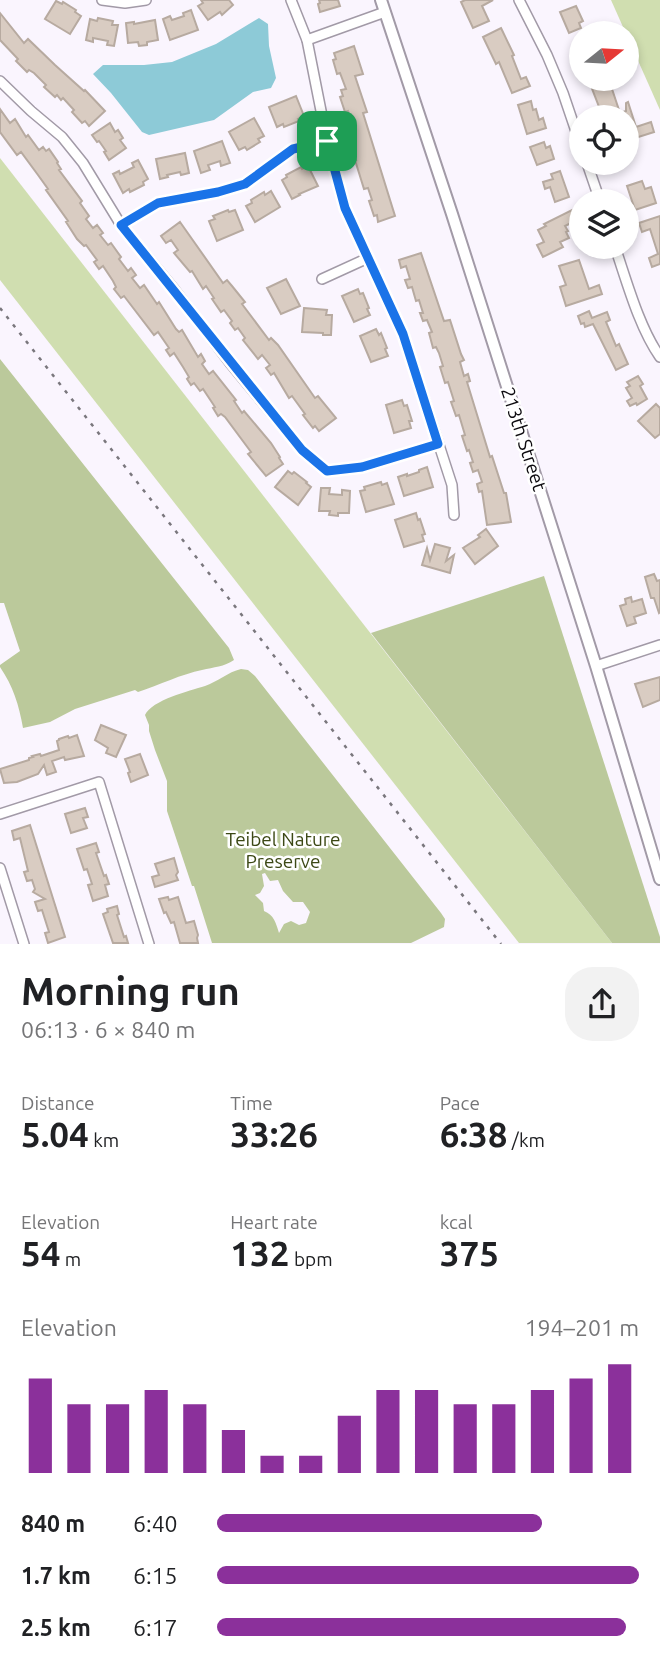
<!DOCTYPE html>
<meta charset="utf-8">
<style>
body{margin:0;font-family:Ubuntu,sans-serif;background:#f2f2f2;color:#202124;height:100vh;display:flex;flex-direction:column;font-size:26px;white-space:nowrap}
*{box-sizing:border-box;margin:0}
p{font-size:23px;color:#757577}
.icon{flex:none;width:38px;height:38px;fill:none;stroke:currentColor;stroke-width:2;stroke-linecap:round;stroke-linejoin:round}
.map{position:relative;height:944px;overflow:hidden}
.panel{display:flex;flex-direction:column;background:#fff;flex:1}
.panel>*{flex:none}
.needle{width:46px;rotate:72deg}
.buttons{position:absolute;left:569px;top:21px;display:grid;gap:14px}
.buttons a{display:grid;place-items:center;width:70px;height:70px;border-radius:50%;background:#fff;box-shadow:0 4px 10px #0003;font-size:35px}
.pin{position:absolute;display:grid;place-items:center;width:60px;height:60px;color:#fff;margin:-30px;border-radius:14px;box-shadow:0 4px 10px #0006}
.round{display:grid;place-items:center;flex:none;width:74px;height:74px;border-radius:28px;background:#f2f2f2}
.summary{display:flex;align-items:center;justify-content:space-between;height:119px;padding:0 21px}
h1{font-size:38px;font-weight:700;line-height:52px}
.figures{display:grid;grid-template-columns:repeat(3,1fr);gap:10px;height:119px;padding:7px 21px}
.figures div{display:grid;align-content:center}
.figures b{font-size:35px;font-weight:700}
.figures small{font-size:19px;font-weight:400}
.figures p{font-size:19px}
.chart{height:196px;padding:14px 21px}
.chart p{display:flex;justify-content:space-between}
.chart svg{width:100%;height:126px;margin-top:7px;stroke:#8b309b;stroke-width:6}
ul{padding:0 21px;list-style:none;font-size:23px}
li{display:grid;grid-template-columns:112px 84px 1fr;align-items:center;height:52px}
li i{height:18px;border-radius:9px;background:#8b309b}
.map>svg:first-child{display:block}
</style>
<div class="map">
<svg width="660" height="944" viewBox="0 0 660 944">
<rect width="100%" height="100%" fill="#faf5fe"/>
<g fill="#d0deb0">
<polygon points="611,0 660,0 660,110"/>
<polygon points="0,158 612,943 519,943 0,280"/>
</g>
<g fill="#bbc99b" fill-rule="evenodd">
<path d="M0,359L229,648L234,660C224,667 214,667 202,670C182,674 159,685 138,692L135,690L75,709L50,722L23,728C19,705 13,686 0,667V665L20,651L4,603H0Z"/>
<polygon points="544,576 660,937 660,943 612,943 371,633"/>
<path d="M241,669L248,670L255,676L441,913L445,919L444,927L411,943H212L194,886H192L167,811V781L155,750L149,731V725L145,715C152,700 189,691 205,686C217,682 228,672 241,669ZM265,873L270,881L278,880L283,891L293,902H303L310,912L306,923L299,925L291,921L284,924L279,933C276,923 274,915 264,911L263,903L255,895L260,893L264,886L262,874Z"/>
</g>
<polygon fill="#8dcad7" points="259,18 268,24 269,46 276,78 271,88 253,92 214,120 149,135 142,132 111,93 93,74 103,65 144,65 172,62 216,44"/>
<g fill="#d9ccc2" stroke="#b7aaa0" stroke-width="2">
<polygon points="201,0 229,0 233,5 222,15 220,12 208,20 198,6 203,3"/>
<polygon points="319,0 338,0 340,6 320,12 318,4 320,3"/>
<polygon points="465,0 493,0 482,6 489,21 473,28 461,2"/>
<polygon points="56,1 62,4 63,2 76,10 75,12 81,16 70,34 45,19"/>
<polygon points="576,6 583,21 579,23 581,28 569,33 560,12"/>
<polygon points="191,10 198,30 170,40 163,19 170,16 172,20 184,16 183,13"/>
<polygon points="0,13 24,43 28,39 55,65 84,91 85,90 105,111 89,126 85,121 82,123 72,112 74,110 63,98 61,100 57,95 55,97 44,87 46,85 34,73 29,70 27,72 16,61 18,59 0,40"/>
<polygon points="98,18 113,21 112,25 118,25 114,46 107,45 108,41 93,38 93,42 86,40 90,19 97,21"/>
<polygon points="155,20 158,40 147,42 147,45 139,46 138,42 128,43 126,23 134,22 134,24"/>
<polygon points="501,28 514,55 512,56 521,79 526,77 530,86 512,93 499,62 496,64 483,37"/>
<polygon points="354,46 363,74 355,76 367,112 363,113 395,216 378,222 377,215 374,216 369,201 372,200 368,188 364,189 355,160 356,160 352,146 354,145 351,133 348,134 346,125 352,123 348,111 345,112 340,97 343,96 341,90 346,89 340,73 337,74 333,60 336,59 334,53"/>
<polygon points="609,80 620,113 626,111 626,103 628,102 636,127 651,122 654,132 626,141 626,117 603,117 591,86"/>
<polygon points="296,96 304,116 298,119 299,121 284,127 283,124 277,127 269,107"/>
<polygon points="531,101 533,110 536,109 539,120 543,118 546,128 527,134 518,105"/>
<polygon points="0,109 10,123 15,119 26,137 28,135 39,150 43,147 46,151 49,149 58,162 57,163 61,169 59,170 82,201 80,203 89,216 86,219 93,228 97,225 103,233 100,235 108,245 111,243 121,257 119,259 128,271 131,268 136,275 132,278 140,288 144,285 157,304 159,302 176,329 179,332 182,330 198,357 201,354 205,361 202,364 209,374 213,371 236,400 234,401 242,413 244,411 271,443 280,457 279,458 283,464 266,476 248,454 251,452 225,417 221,414 218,416 213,408 215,407 203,389 200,391 194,383 191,385 187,379 189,377 183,367 174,353 170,356 166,350 169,348 158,332 154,335 124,296 121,298 114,289 116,287 113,281 103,266 99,269 94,262 97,260 86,245 84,246 77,239 66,222 68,221 46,190 48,189 38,175 21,152 17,155 0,132"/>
<polygon points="254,118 264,136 258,139 260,142 247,150 245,147 239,150 229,132"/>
<polygon points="110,123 115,132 118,130 123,138 120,140 126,148 109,160 104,152 106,151 99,141 97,142 92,135"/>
<polygon points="222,141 230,163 221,166 220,161 208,165 210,170 201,173 194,151"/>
<polygon points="544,142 546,148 550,146 554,159 537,165 530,147"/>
<polygon points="185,153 189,173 181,175 180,172 167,175 168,177 160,179 156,159"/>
<polygon points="138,160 148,179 143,182 144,185 130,192 129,189 123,193 113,174 119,171 120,174 134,167 132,163"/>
<polygon points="308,166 318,186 299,194 300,195 292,199 282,180 287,177 286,175 301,167 302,169"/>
<polygon points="560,171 569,197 555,202 550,187 545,189 543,182 553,179 551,174"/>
<polygon points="642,181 645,189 651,187 656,203 635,210 627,186"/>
<polygon points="271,191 280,207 255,222 246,206 252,203 251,200 264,192 265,195"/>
<polygon points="228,210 229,212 235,210 243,230 217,241 209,221 215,219 213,216"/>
<polygon points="572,210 577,220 565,226 568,231 566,232 569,238 560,242 563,247 543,257 537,245 544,242 538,230 546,226 544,224"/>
<polygon points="660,216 660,264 652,267 649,258 658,254 650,229 642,232 639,223"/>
<polygon points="180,222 223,283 227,280 232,286 245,302 242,304 269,340 271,338 278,345 315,398 318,396 336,418 319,431 315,426 313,428 303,415 305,414 292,396 289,398 274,373 271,375 266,368 270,365 262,355 258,359 243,340 245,338 238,328 235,330 230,323 232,321 224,310 221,312 212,299 214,298 206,286 203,289 192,271 190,272 174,253 178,250 171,240 166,243 161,236"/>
<polygon points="421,253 444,321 450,320 461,354 464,360 460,362 464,376 468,374 470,381 467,382 490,457 492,456 504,493 506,493 511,522 487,525 482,491 479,492 477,484 482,482 478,470 473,472 470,463 473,462 469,450 467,451 462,436 465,435 459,415 456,416 451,402 454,401 448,382 445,383 440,367 443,366 439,353 436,347 433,348 429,333 432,332 427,320 423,321 420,313 423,313 419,300 416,301 412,287 408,288 405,280 410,279 406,266 401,268 399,260"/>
<polygon points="579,260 589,289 599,285 602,294 566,306 560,287 566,285 559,266"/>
<polygon points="286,279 300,306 281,314 267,288"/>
<polygon points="358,289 360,294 363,293 369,308 367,309 370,315 354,322 342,296"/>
<polygon points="304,308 327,310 326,315 332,315 331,335 323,335 323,333 302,332"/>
<polygon points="589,311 592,318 607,312 610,320 606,322 616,346 619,344 628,364 616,370 593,324 585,327 584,323 581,324 578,316"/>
<polygon points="376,329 379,335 381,333 387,348 385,349 388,356 371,362 360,336"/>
<polygon points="638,376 643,384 640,386 647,399 637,405 636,403 630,406 627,401 632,398 626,388 630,386 627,382"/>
<polygon points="402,400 404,406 407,405 412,421 409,421 411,428 394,433 386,405"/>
<polygon points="656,404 660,408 660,434 655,438 638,421"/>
<polygon points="427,467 433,487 404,496 398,477 407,474 407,476 419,472 419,470"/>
<polygon points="288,471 292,474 294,472 307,482 306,483 311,487 298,505 275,487"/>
<polygon points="381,482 382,485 387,483 394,504 366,512 360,491 365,490 364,487"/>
<polygon points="321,488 330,488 329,494 342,495 342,490 350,491 349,513 338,513 338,516 329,515 330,511 319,511"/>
<polygon points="416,513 418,520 420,519 425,534 422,535 424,541 404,547 395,520"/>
<polygon points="486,529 498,546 475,564 463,548 480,537 478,535"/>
<polygon points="435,544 450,548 446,561 454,555 450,573 422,565 427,548 430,560"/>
<polygon points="654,574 657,581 660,580 660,612 659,613 654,598 651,598 645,577"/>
<polygon points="631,597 632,602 642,599 646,613 634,617 636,623 627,626 620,606 626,604 625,599"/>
<polygon points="660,677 660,700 643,707 635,684"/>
<polygon points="101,725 126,735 116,757 106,753 108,748 95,740"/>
<polygon points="77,735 84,756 65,760 64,757 52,761 56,772 47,775 44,765 38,774 17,782 4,783 0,769 29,760 29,758 33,757 32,756 40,754 41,756 59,750 57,741 59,740 59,739 68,736 69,738"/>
<polygon points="140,754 148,775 131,782 128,773 130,772 125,759"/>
<polygon points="85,808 88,817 83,818 87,828 71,833 65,814"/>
<polygon points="30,825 65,937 48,943 45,933 49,932 42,910 38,911 35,902 45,899 33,892 35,889 32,880 27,881 24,872 28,871 20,838 14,840 12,831"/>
<polygon points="96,843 99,852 96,853 104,876 106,875 109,884 105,885 108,896 93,901 88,885 92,884 87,869 84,870 77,849"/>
<polygon points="174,858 178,872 176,875 178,880 155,887 152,877 159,875 155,864"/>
<polygon points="168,897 169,900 178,897 186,923 194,921 198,935 197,938 198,943 180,943 174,922 171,923 166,912 164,913 159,899"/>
<polygon points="117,906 119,914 117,915 124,937 126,936 128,943 113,943 103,914 108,912 107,909"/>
</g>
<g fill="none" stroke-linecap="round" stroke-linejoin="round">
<g stroke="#a29aa7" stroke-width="12">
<g id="minor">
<polyline points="102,0 125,3 146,0"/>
<polyline points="291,0 307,40 327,141 345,208 403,334 452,485 454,515"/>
<polyline points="519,0 547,55 563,93 581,146"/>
<polyline points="307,40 385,12"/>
<polyline points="0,81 31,111 62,137 83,163 121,225 174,289 230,363 302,450 327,471 362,467 438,444"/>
<polyline points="587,163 600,201"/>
<polyline points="121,225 158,203 218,192 245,184 293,149 327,141"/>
<path d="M615,247C627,282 639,327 660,357"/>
<polyline points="322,279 368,258"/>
<polyline points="596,666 660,645"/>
<polyline points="0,814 99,782 149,944"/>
<polyline points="0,868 24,944"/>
</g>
</g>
<g stroke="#a29aa7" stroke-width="14">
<polyline id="tertiary" points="381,0 452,214 596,666 660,879"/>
</g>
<use href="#minor" stroke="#fff" stroke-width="9"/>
<use href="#tertiary" stroke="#fff" stroke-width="10"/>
<polyline stroke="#7a777d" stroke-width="2.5" stroke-dasharray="3.5 7" stroke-linecap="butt" points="0,308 501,944"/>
</g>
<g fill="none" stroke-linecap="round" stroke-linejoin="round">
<g stroke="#fff" stroke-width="14">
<polygon id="route" points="327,141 345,208 403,334 438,444 362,467 327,471 302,450 121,225 158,203 218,192 245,184 293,149"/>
</g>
<use href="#route" stroke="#1a73e8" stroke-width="9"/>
</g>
<g text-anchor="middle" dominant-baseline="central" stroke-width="5" stroke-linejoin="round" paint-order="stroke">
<g font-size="19" fill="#0d0b0f" stroke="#fff">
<text transform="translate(524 439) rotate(72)">213th Street</text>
</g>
<g font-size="19" fill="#3c4815" stroke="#fff">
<text x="283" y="839">Teibel Nature<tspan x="283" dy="22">Preserve</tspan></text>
</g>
</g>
</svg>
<div class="buttons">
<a><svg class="needle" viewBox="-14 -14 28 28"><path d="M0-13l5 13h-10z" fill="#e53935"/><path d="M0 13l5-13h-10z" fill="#757577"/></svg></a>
<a><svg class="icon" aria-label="locate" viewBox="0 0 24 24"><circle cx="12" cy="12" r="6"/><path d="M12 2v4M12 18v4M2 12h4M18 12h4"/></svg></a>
<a><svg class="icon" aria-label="layers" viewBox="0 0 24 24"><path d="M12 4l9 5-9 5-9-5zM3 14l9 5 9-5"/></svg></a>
</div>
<div class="pin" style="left:327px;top:141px;background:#1e9e55"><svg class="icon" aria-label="arrive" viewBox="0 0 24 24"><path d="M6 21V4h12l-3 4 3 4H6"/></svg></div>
</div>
<section class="panel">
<div class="summary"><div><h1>Morning run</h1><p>06:13 · 6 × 840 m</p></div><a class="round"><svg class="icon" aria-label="share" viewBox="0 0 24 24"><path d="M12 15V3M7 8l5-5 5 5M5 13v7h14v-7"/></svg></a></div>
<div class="figures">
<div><p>Distance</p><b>5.04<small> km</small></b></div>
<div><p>Time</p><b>33:26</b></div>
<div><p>Pace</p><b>6:38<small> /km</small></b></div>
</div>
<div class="figures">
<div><p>Elevation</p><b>54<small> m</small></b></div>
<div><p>Heart rate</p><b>132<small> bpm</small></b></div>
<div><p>kcal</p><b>375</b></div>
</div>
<div class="chart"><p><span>Elevation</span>194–201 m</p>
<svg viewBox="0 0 160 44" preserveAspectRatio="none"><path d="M5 44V11M15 44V20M25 44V20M35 44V15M45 44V20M55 44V29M65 44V38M75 44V38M85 44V24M95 44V15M105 44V15M115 44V20M125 44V20M135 44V15M145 44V11M155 44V6"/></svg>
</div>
<ul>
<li><b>840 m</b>6:40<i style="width:77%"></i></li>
<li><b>1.7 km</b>6:15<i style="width:100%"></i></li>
<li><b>2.5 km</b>6:17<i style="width:97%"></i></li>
</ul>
</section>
